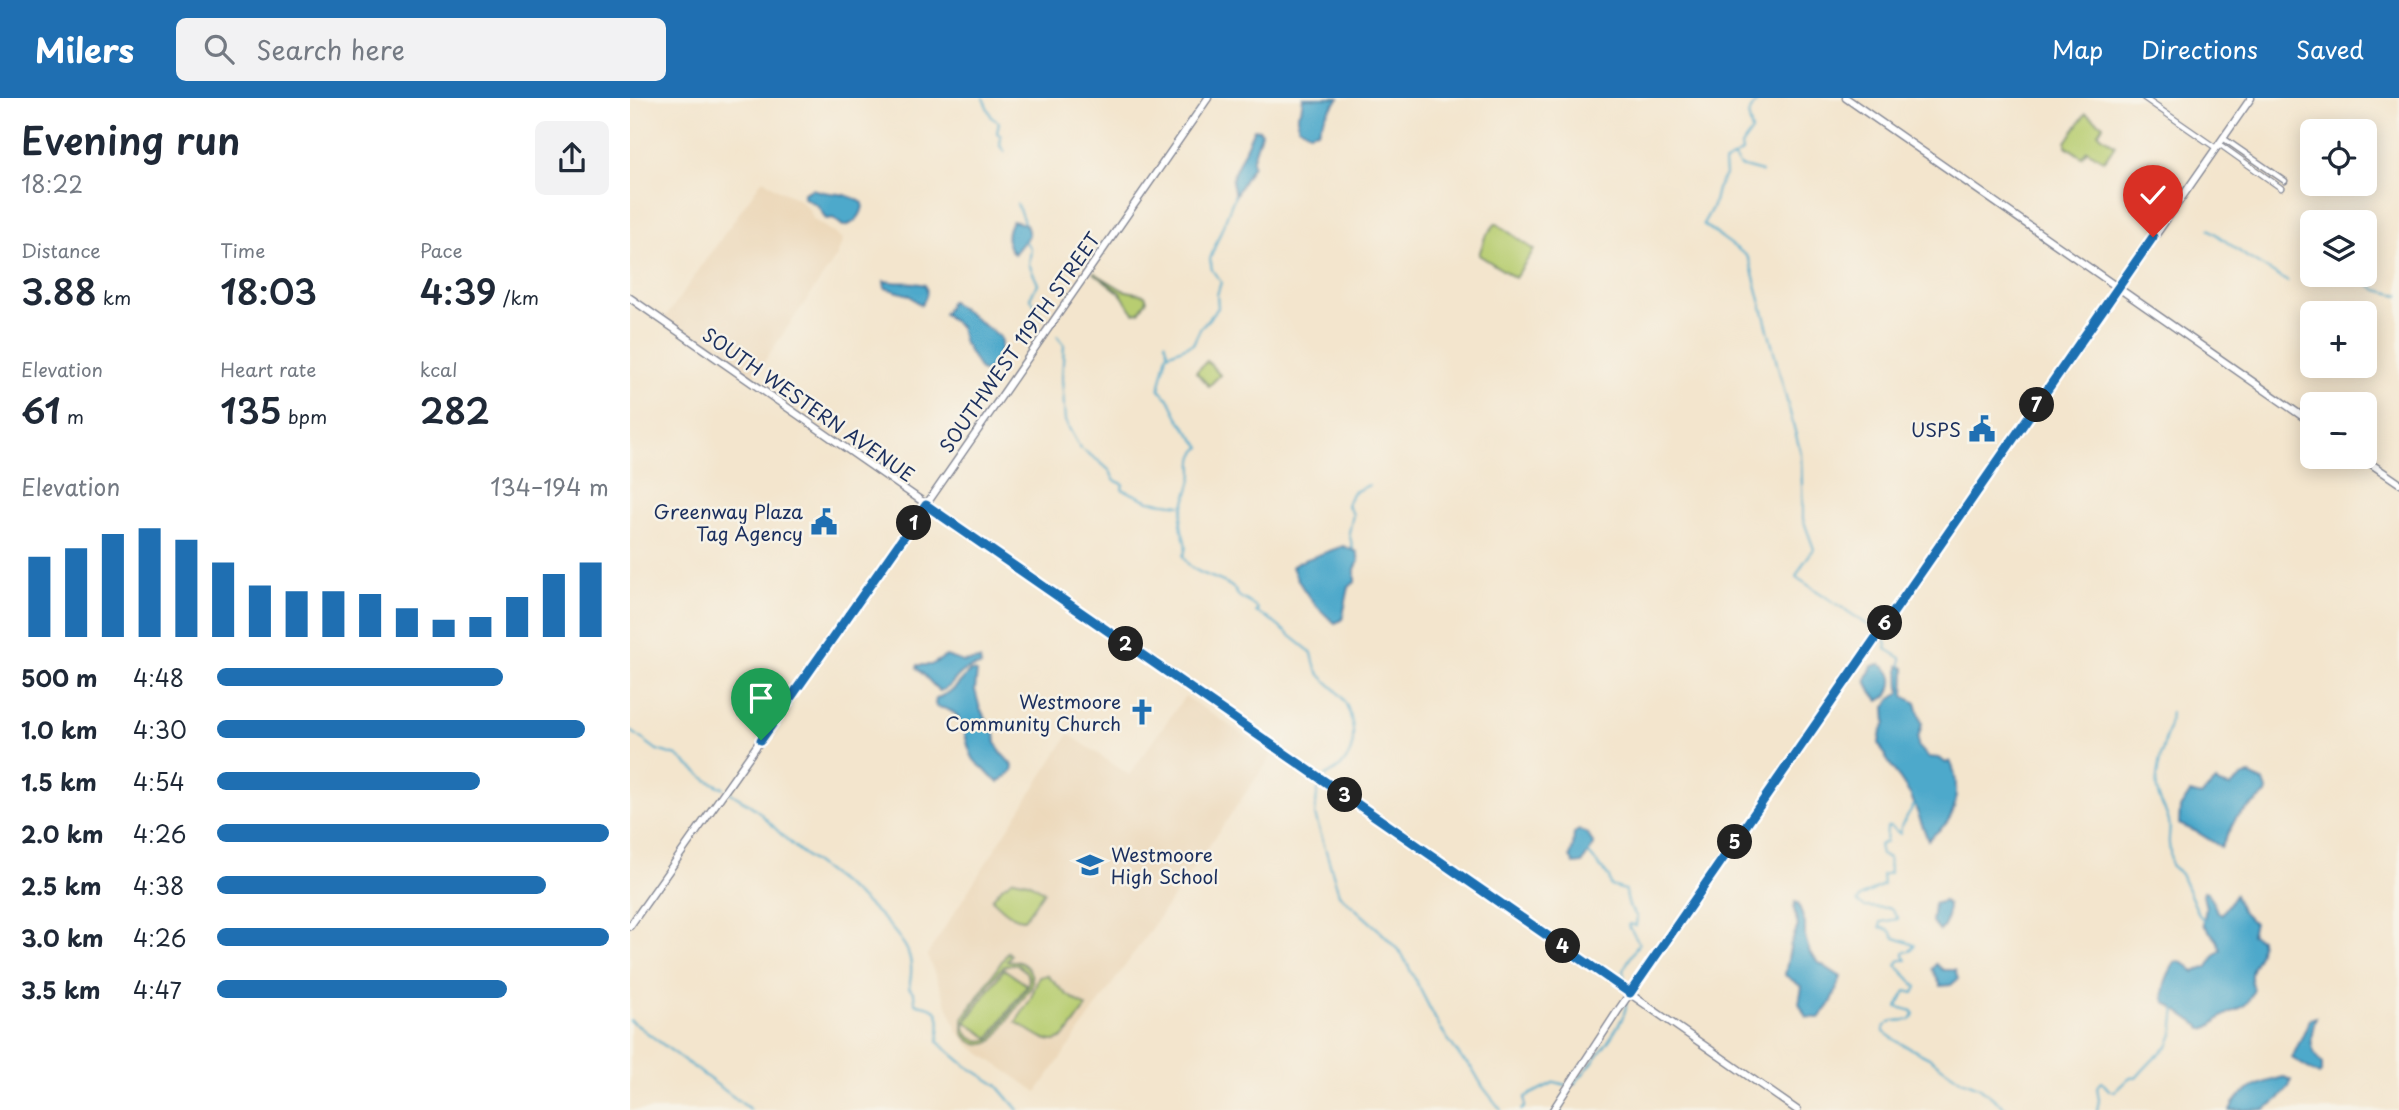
<!DOCTYPE html>
<meta charset="utf-8">
<style>
body{margin:0;font-family:"Playpen Sans",sans-serif;background:#f2f2f3;color:#1f2937;height:100vh;display:flex;flex-direction:column;font-size:26px;white-space:nowrap}
*{box-sizing:border-box;margin:0}
p{font-size:23px;color:#747a83}
.icon{flex:none;width:38px;height:38px;fill:none;stroke:currentColor;stroke-width:2;stroke-linecap:round;stroke-linejoin:round}
.map{position:relative;flex:1;overflow:hidden}
.sheet{display:flex;flex-direction:column;background:#fff;width:630px}
.sheet>*{flex:none}
.controls{position:absolute;left:1670px;top:21px;display:grid;gap:14px}
.controls a{display:grid;place-items:center;width:77px;height:77px;border-radius:10px;background:#fff;box-shadow:0 4px 18px #0003;font-size:35px}
.pin{position:absolute;display:grid;place-items:center;width:60px;height:60px;color:#fff;margin:-72px -30px;border-radius:50% 50% 50% 0;rotate:-45deg;box-shadow:0 0 7px #0007}
.pin .icon{rotate:45deg}
.km{position:absolute;width:35px;height:35px;margin:-18px;border-radius:50%;background:#222;color:#fff;font-size:19px;line-height:35px;text-align:center}
.round{display:grid;place-items:center;flex:none;width:74px;height:74px;border-radius:10px;background:#f2f2f3}
.headline{display:flex;align-items:center;justify-content:space-between;height:119px;padding:0 21px}
h1{font-size:38px;font-weight:600;line-height:52px}
.stats{display:grid;grid-template-columns:repeat(3,1fr);gap:10px;height:119px;padding:7px 21px}
.stats div{display:grid;align-content:center}
.stats b{font-size:35px;font-weight:600}
.stats small{font-size:19px;font-weight:400}
.stats p{font-size:19px}
.chart{height:196px;padding:14px 21px}
.chart p{display:flex;justify-content:space-between}
.chart svg{width:100%;height:126px;margin-top:7px;stroke:#1f6fb2;stroke-width:6}
ul{padding:0 21px;list-style:none;font-size:23px}
li{display:grid;grid-template-columns:112px 84px 1fr;align-items:center;height:52px}
li i{height:18px;border-radius:9px;background:#1f6fb2}
header{display:flex;align-items:center;gap:42px;box-sizing:border-box;height:98px;padding:0 35px;background:#1f6fb2;color:#fff}
header strong{font-size:33px}
nav{display:flex;gap:38px;margin-inline-start:auto;font-size:24px}
.search{width:490px;height:63px;background:#f2f2f3;display:flex;align-items:center;gap:18px;box-sizing:border-box;padding:0 24px;border-radius:10px;color:#747a83;font-size:26px}
main{display:flex;flex:1;min-height:0}
.map>svg:first-child{display:block}
</style>
<header>
<strong>Milers</strong>
<div class="search"><svg class="icon" aria-label="search" viewBox="0 0 24 24"><circle cx="10" cy="10" r="6"/><path d="M15 15l6 6"/></svg>Search here</div>
<nav><a>Map</a><a>Directions</a><a>Saved</a></nav>
</header>
<main>
<section class="sheet">
<div class="headline"><div><h1>Evening run</h1><p>18:22</p></div><a class="round"><svg class="icon" aria-label="share" viewBox="0 0 24 24"><path d="M12 15V3M7 8l5-5 5 5M5 13v7h14v-7"/></svg></a></div>
<div class="stats">
<div><p>Distance</p><b>3.88<small> km</small></b></div>
<div><p>Time</p><b>18:03</b></div>
<div><p>Pace</p><b>4:39<small> /km</small></b></div>
</div>
<div class="stats">
<div><p>Elevation</p><b>61<small> m</small></b></div>
<div><p>Heart rate</p><b>135<small> bpm</small></b></div>
<div><p>kcal</p><b>282</b></div>
</div>
<div class="chart"><p><span>Elevation</span>134–194 m</p>
<svg viewBox="0 0 160 44" preserveAspectRatio="none"><path d="M5 44V16M15 44V13M25 44V8M35 44V6M45 44V10M55 44V18M65 44V26M75 44V28M85 44V28M95 44V29M105 44V34M115 44V38M125 44V37M135 44V30M145 44V22M155 44V18"/></svg>
</div>
<ul>
<li><b>500 m</b>4:48<i style="width:73%"></i></li>
<li><b>1.0 km</b>4:30<i style="width:94%"></i></li>
<li><b>1.5 km</b>4:54<i style="width:67%"></i></li>
<li><b>2.0 km</b>4:26<i style="width:100%"></i></li>
<li><b>2.5 km</b>4:38<i style="width:84%"></i></li>
<li><b>3.0 km</b>4:26<i style="width:100%"></i></li>
<li><b>3.5 km</b>4:47<i style="width:74%"></i></li>
</ul>
</section>
<div class="map">
<svg width="1769" height="1012" viewBox="0 0 1769 1012">
<rect width="100%" height="100%" fill="#f7f3e8"/>
<filter id="ink" filterUnits="userSpaceOnUse"><feTurbulence type="fractalNoise" baseFrequency=".0143" numOctaves="2"/><feDisplacementMap in="SourceGraphic" scale="14" xChannelSelector="R" yChannelSelector="G"/><feConvolveMatrix kernelMatrix="1 2 1 2 8 2 1 2 1" color-interpolation-filters="sRGB"/></filter>
<filter id="wash" filterUnits="userSpaceOnUse"><feTurbulence type="fractalNoise" baseFrequency=".00686" numOctaves="4" result="noise"/><feDisplacementMap in="SourceGraphic" scale="28" xChannelSelector="R" yChannelSelector="G"/><feGaussianBlur stdDeviation="1.57" result="paint"/><feColorMatrix in="noise" values="0 0 0 0 0 0 0 0 0 0 0 0 0 0 0 0 0 1.4 0 .05"/><feComposite in="paint" operator="in"/></filter>
<g filter="url(#wash)">
<rect width="100%" height="100%" fill="#f3e5cd"/>
<g fill="#ecd8ba">
<polygon points="133,81 147,91 168,101 178,110 184,122 213,141 207,158 122,281 35,220"/>
<polygon points="555,598 643,656 407,994 340,948 328,934 297,857 439,636 499,677"/>
</g>
<g fill="#b8cd71" stroke="#6a7e68" stroke-width="2" fill-rule="evenodd">
<polygon points="1456,15 1473,27 1468,35 1485,47 1474,63 1457,52 1452,59 1436,48 1436,44"/>
<polygon points="866,125 904,152 885,180 849,157 855,139"/>
<polygon points="463,174 493,192 515,197 517,202 509,214 504,215 490,195"/>
<polygon points="577,263 590,277 579,288 566,274"/>
<path d="M384,781L398,784L414,793L394,821C381,821 371,809 362,801L372,789Z"/>
<path d="M378,854L381,857L377,863C393,861 404,871 402,888L364,942C352,950 341,947 333,935V920ZM383,866C395,869 402,878 397,890L362,940C350,946 333,941 335,925C336,918 367,874 373,869C377,866 379,867 383,866Z"/>
<polygon points="374,871 397,887 359,940 336,924"/>
<path d="M417,877L436,896L456,909C427,951 430,952 386,924L400,902L409,879Z"/>
</g>
<g fill="#4da9cb" stroke="#346c94" stroke-width="2">
<polygon points="673,0 709,0 698,13 688,33 679,35 668,28 668,16 671,13"/>
<polygon points="624,31 630,32 631,35 622,63 623,67 605,98 602,83 604,75"/>
<path d="M182,91C200,98 214,92 233,105C233,117 224,127 213,128L203,120L196,121L188,108L173,99L174,95Z"/>
<path d="M382,123L396,126L399,137L384,156C375,148 376,132 382,123Z"/>
<path d="M254,183C268,186 281,183 295,187C299,195 296,201 291,207L279,197L255,190Z"/>
<path d="M321,203L370,239C374,255 365,262 356,274L350,272L333,243L330,229L314,216Z"/>
<path d="M713,448L727,454L729,463L725,471V484L719,489L712,522L705,525C686,510 671,492 662,469L666,465Z"/>
<path d="M316,558L333,564L350,562L351,568C322,571 328,589 309,593L287,570L288,567H301Z"/>
<path d="M1250,566C1264,574 1265,583 1258,597L1249,603L1241,594L1236,582L1242,568Z"/>
<path d="M1269,568L1275,570L1274,598L1286,605L1292,626L1288,640V648L1298,659L1309,660L1316,665L1320,663C1328,678 1329,707 1318,723C1314,729 1304,736 1298,742L1281,698L1256,660L1249,645L1251,633L1256,625L1255,609L1260,602L1270,595Z"/>
<path d="M340,573L347,574L345,592L350,611L365,635L366,645L371,655L383,668L382,674L369,684C361,681 359,676 353,670C348,666 344,664 342,658C331,636 339,613 307,609L305,606L306,601L323,592Z"/>
<polygon points="1620,677 1634,684 1637,692 1636,696 1606,720 1591,749 1567,734 1549,726 1550,710 1560,695 1571,698 1586,683 1589,686 1600,689 1612,679"/>
<polygon points="949,732 957,735 964,747 952,765 944,766 940,759 943,749 944,735"/>
<path d="M1574,793L1578,794L1587,813L1592,816L1605,797L1611,812L1624,825L1621,837L1630,841C1635,863 1613,867 1624,891C1615,916 1606,908 1589,921C1583,926 1582,929 1574,931L1535,904C1530,891 1538,876 1545,864C1553,861 1559,869 1564,874L1578,869L1585,857L1591,852L1587,842L1573,826L1576,810L1573,797Z"/>
<path d="M1314,803L1318,807C1318,817 1317,827 1310,833L1302,825L1304,806Z"/>
<polygon points="1165,804 1168,805 1175,826 1175,839 1180,855 1188,864 1211,879 1202,903 1189,920 1176,919 1169,905 1172,889 1155,877 1161,845 1168,828 1164,811"/>
<polygon points="1306,866 1313,872 1325,872 1328,881 1321,887 1311,888 1302,871"/>
<path d="M1686,919C1680,938 1678,951 1692,966V973L1689,977L1662,960L1680,921Z"/>
<path d="M1654,979L1661,982C1661,992 1644,1006 1635,1011C1626,1012 1609,1012 1600,1012C1607,991 1635,984 1654,979Z"/>
</g>
<g fill="none" stroke-linecap="round" stroke-linejoin="round">
<g stroke="#4da9cb" stroke-width="2">
<polyline points="353,0 362,20 369,24 367,35 371,38 370,48 375,54"/>
<polyline points="1129,0 1118,17 1122,33 1111,48 1112,54 1094,65 1095,77 1087,91 1083,108 1073,126 1117,158 1120,164 1171,356 1173,421 1184,451 1174,464 1166,479 1244,531"/>
<polyline points="1104,60 1110,68 1132,74"/>
<path d="M605,97L580,161L582,172L591,184L587,197L588,210L570,231L563,246L537,256L529,292L539,301L550,323L571,349C570,350 564,356 564,358C562,363 563,370 563,375C561,393 551,407 551,425C551,437 560,447 553,458C561,478 590,478 603,490C606,493 607,497 610,499C616,503 623,505 628,511L626,514L638,520L682,555C686,577 690,577 705,591C723,609 731,646 713,666C708,671 700,675 695,679"/>
<polyline points="387,106 394,124"/>
<polyline points="1579,131 1617,159 1658,184"/>
<polyline points="395,143 401,151 399,166 408,186 400,199 413,221"/>
<polyline points="1725,177 1747,192 1769,197"/>
<polyline points="427,238 434,247 432,280 435,323 450,350 470,364 480,373 484,382 493,386 492,391 519,403 551,407"/>
<polyline points="535,244 538,253"/>
<polyline points="723,451 719,435 723,416 717,407 722,395 739,387"/>
<polyline points="1253,539 1257,545 1256,551 1271,560 1271,568"/>
<path d="M1541,614C1539,636 1529,656 1527,679C1524,700 1535,707 1539,724C1541,732 1538,739 1539,746C1540,754 1541,759 1541,767L1551,776L1569,817L1575,823"/>
<polyline points="0,632 27,652 47,658 77,682 93,690"/>
<polyline points="692,684 687,696 685,717 709,796 749,832 772,856 810,930 832,961 842,970 853,989 871,1012"/>
<path d="M97,692C107,700 119,705 128,713C142,727 156,742 171,754C207,783 249,809 275,848C283,862 282,875 279,890L284,895L285,905C289,907 293,907 297,908C315,912 309,931 308,944L335,967L367,987L388,1012"/>
<polyline points="1284,707 1271,728 1270,736 1261,728 1257,729 1256,744 1249,747 1251,757 1259,760 1260,775 1252,777 1253,787 1230,799 1227,804 1234,809 1261,810 1268,821 1251,824 1250,829 1260,833 1265,840 1285,847 1280,853 1274,854 1274,858 1277,862 1270,862 1266,867 1287,889 1284,895 1276,893 1267,909 1283,913 1284,917 1281,922 1262,923 1254,929 1254,934 1268,944 1299,960 1329,981 1349,989 1378,1012"/>
<polyline points="959,756 979,779 981,788 995,792 999,808 1007,819 1006,828 1001,826 998,827 1009,845 993,872 995,889"/>
<polyline points="0,922 121,1012"/>
<path d="M944,986C957,972 998,923 996,905"/>
<polyline points="891,1012 895,1009 895,999 925,984 936,987"/>
<path d="M1467,1012L1469,1002L1467,989L1471,983L1480,993H1485L1500,979L1506,980C1512,973 1531,952 1538,949L1543,936L1546,910"/>
</g>
</g>
</g>
<g filter="url(#ink)">
<g fill="none" stroke-linecap="round" stroke-linejoin="round">
<g stroke="#878a96" stroke-width="7">
<g id="minor">
<polyline points="1514,0 1586,50"/>
<polyline points="1593,40 1655,83"/>
<polyline points="1589,46 1651,90"/>
</g>
</g>
<g stroke="#878a96" stroke-width="9">
<g id="major">
<polyline points="1216,0 1682,325"/>
<polyline points="0,200 1167,1012"/>
<polyline points="1731,359 1769,385"/>
<polyline points="0,828 296,407 578,0"/>
<polyline points="923,1012 987,914 1182,631 1621,0"/>
</g>
</g>
<use href="#minor" stroke="#fff" stroke-width="4.5"/>
<use href="#major" stroke="#fff" stroke-width="6"/>
</g>
</g>
<g fill="none" stroke-linecap="round" stroke-linejoin="round" filter="url(#ink)">
<g stroke="#fff" stroke-width="14">
<polyline id="route" points="131,642 296,407 1000,895 1523,139"/>
</g>
<use href="#route" stroke="#1f6fb2" stroke-width="9"/>
</g>
<defs>
<g id="civic-bare" transform="scale(2.1)"><path d="M-.6-6.5H3V-4.5H.6V-3L4-1V1h2V6H-6V1h2V-1L-.6-3ZM-1.2 2.5V6h2.4V2.5Z" fill="#1f6fb2" stroke="#f7f3e8" stroke-width="2.5" paint-order="stroke"/></g>
<g id="church-bare" transform="scale(2.1)"><path d="M-1.2-6h2.4v3.5h3.3v2.4h-3.3V6h-2.4V-.1h-3.3v-2.4h3.3Z" fill="#1f6fb2" stroke="#f7f3e8" stroke-width="2.5" paint-order="stroke"/></g>
<g id="school-bare" transform="scale(2.1)"><path d="M0-5L7-2L0 1L-7-2ZM-4 1L0 2.5L4 1V4Q0 6-4 4Z" fill="#1f6fb2" stroke="#f7f3e8" stroke-width="2.5" paint-order="stroke"/></g>
</defs>
<g fill-rule="evenodd">
<use href="#civic-bare" x="1352" y="331"/>
<use href="#civic-bare" x="194" y="424"/>
<use href="#church-bare" x="512" y="614"/>
<use href="#school-bare" x="460" y="767"/>
</g>
<g text-anchor="middle" dominant-baseline="central" stroke-width="5" stroke-linejoin="round" paint-order="stroke">
<g font-size="19" fill="#1b2f5e" stroke="#f7f3e8">
<text transform="translate(389 244) rotate(-55)">SOUTHWEST 119TH STREET</text>
<text transform="translate(179 306) rotate(35)">SOUTH WESTERN AVENUE</text>
</g>
<g font-size="19" fill="#1b2f5e" stroke="#f7f3e8" text-anchor="end">
<text x="1331" y="331">USPS</text>
<text x="173" y="413">Greenway Plaza<tspan x="173" dy="22">Tag Agency</tspan></text>
<text x="491" y="603">Westmoore<tspan x="491" dy="22">Community Church</tspan></text>
<text x="481" y="756" text-anchor="start">Westmoore<tspan x="481" dy="22">High School</tspan></text>
</g>
</g>
</svg>
<div class="controls">
<a><svg class="icon" aria-label="locate" viewBox="0 0 24 24"><circle cx="12" cy="12" r="6"/><path d="M12 2v4M12 18v4M2 12h4M18 12h4"/></svg></a>
<a><svg class="icon" aria-label="layers" viewBox="0 0 24 24"><path d="M12 4l9 5-9 5-9-5zM3 14l9 5 9-5"/></svg></a>
<a>+</a>
<a>−</a>
</div>
<div class="pin" style="left:131px;top:642px;background:#1e9e55"><svg class="icon" aria-label="arrive" viewBox="0 0 24 24"><path d="M6 21V4h12l-3 4 3 4H6"/></svg></div>
<div class="pin" style="left:1523px;top:139px;background:#d93025"><svg class="icon" aria-label="check" viewBox="0 0 24 24"><path d="M5 12l5 5 9-10"/></svg></div>
<b class="km" style="left:284px;top:425px">1</b>
<b class="km" style="left:496px;top:546px">2</b>
<b class="km" style="left:715px;top:697px">3</b>
<b class="km" style="left:933px;top:848px">4</b>
<b class="km" style="left:1105px;top:744px">5</b>
<b class="km" style="left:1255px;top:525px">6</b>
<b class="km" style="left:1407px;top:307px">7</b>
</div>
</main>
